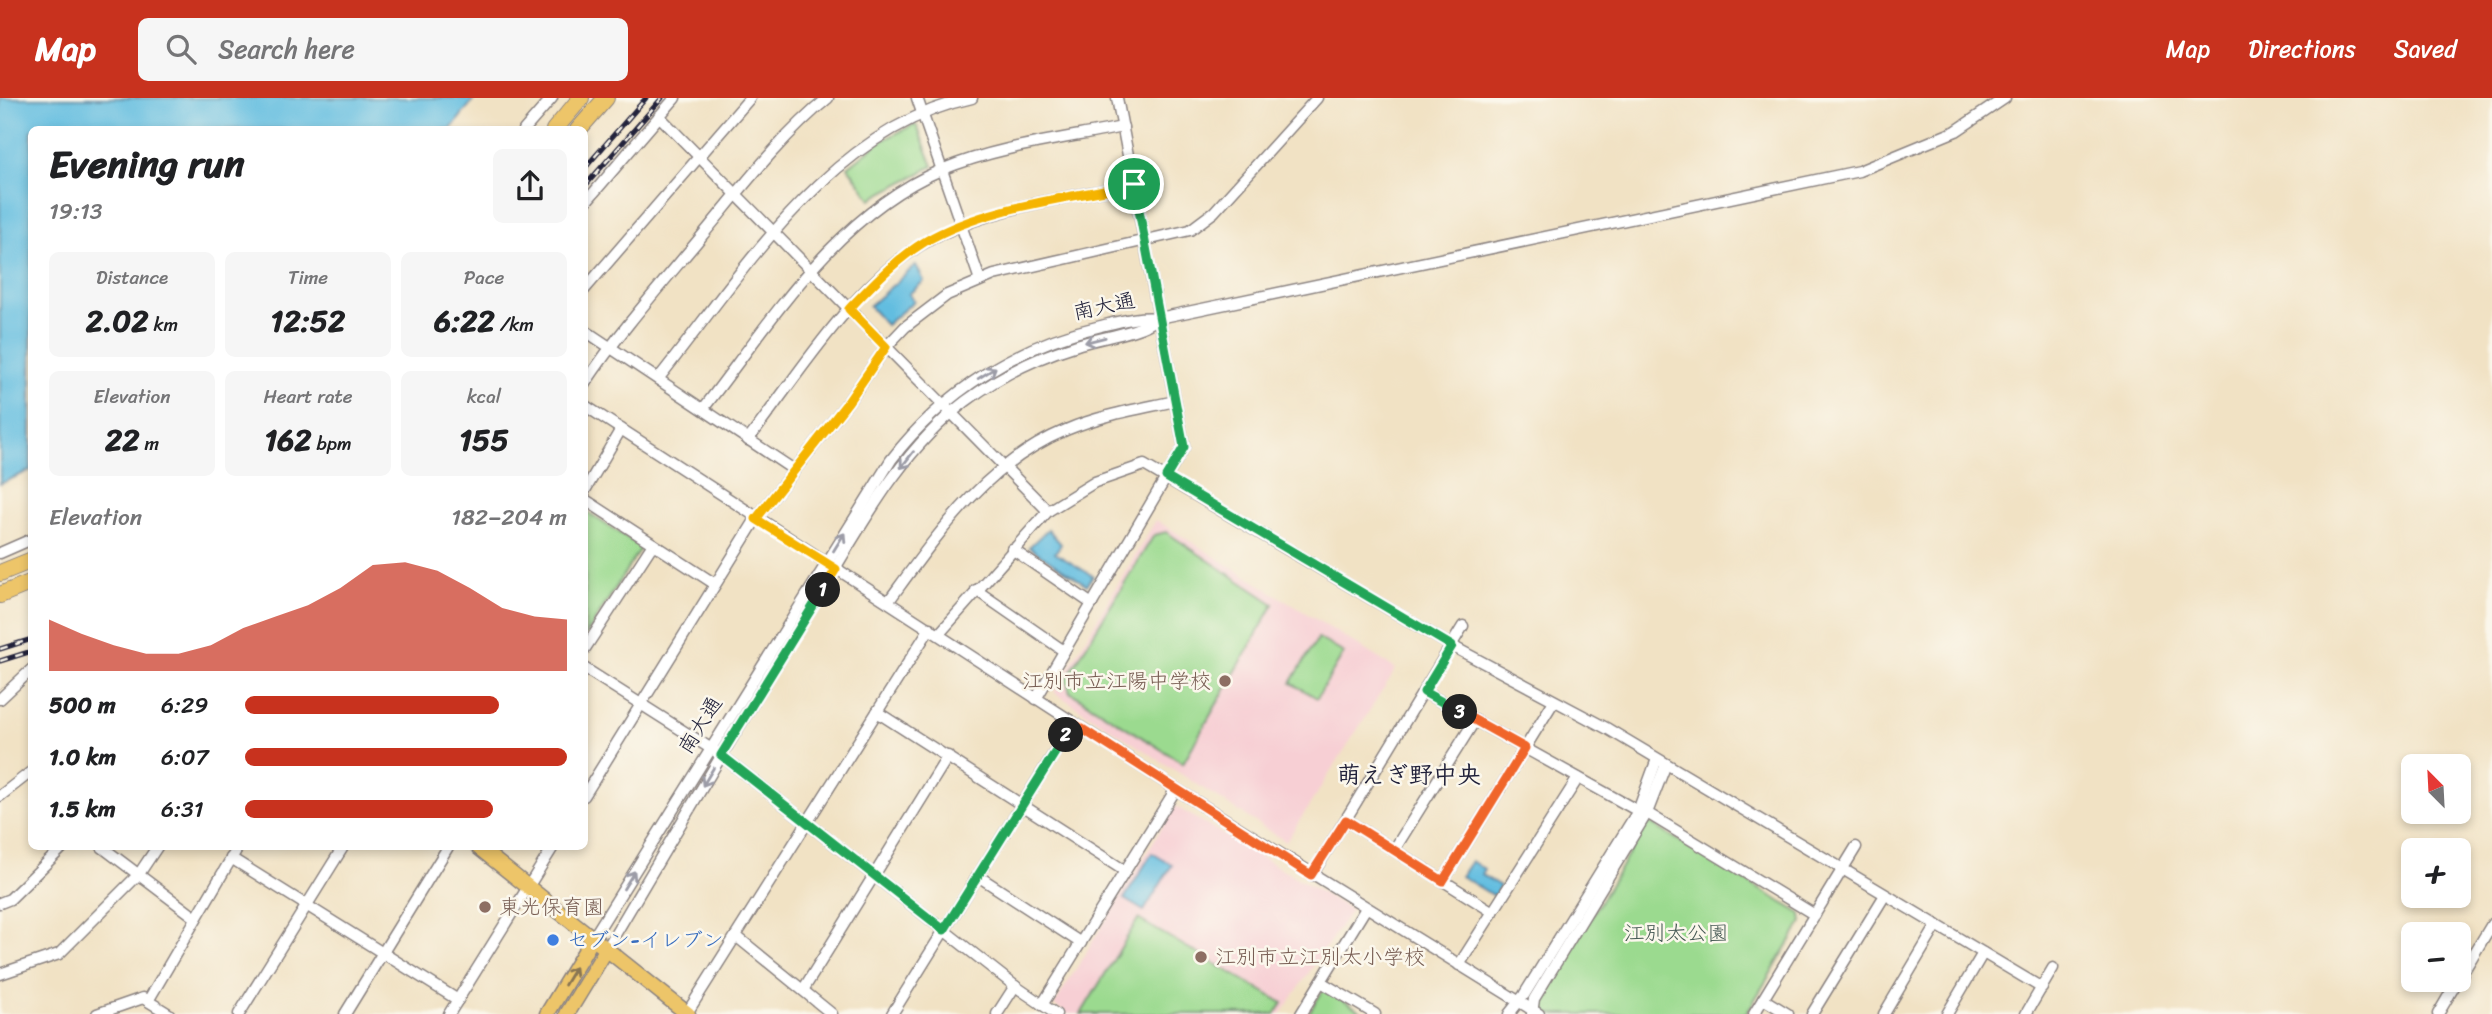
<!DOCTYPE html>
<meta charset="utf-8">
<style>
body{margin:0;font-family:Sriracha,"Klee One",sans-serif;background:#f6f6f6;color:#202124;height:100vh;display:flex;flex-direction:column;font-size:26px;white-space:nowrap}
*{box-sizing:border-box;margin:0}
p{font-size:23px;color:#757577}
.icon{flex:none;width:38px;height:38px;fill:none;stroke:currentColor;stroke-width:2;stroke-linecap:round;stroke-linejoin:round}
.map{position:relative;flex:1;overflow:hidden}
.sheet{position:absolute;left:28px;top:28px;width:560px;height:724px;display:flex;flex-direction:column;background:#fff;border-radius:10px;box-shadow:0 4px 10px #0003}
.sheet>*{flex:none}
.needle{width:46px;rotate:336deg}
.tools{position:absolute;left:2401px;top:656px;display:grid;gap:14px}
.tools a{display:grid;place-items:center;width:70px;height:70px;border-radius:10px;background:#fff;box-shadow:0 4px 10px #0003;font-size:35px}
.pin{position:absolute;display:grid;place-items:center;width:60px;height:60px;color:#fff;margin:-30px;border:4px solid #fff;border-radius:50%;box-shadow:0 2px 7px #0007}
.km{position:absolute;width:35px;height:35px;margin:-18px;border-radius:50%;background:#222;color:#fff;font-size:19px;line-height:35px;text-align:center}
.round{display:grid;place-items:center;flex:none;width:74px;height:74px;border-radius:10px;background:#f6f6f6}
.summary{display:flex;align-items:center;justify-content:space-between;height:119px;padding:0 21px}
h1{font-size:38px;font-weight:700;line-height:52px}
.metrics{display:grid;grid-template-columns:repeat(3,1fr);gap:10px;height:119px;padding:7px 21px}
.metrics div{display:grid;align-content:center;border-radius:10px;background:#f6f6f6;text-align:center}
.metrics b{font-size:30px;font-weight:700}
.metrics small{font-size:19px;font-weight:400}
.metrics p{font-size:19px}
.chart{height:196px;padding:14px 21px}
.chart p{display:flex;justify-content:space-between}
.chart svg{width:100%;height:126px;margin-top:7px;fill:#c8321e;opacity:.7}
ul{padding:0 21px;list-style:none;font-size:23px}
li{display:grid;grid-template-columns:112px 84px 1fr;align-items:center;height:52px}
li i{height:18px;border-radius:9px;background:#c8321e}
header{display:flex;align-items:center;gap:42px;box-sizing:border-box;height:98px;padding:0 35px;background:#c8321e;color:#fff}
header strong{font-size:33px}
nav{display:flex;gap:38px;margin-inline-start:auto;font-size:24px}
.search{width:490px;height:63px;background:#f6f6f6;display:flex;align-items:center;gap:18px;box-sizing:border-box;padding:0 24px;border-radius:10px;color:#757577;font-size:26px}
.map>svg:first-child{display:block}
</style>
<header>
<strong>Map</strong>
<div class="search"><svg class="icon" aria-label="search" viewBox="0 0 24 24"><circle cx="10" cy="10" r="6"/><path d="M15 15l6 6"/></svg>Search here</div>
<nav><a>Map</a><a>Directions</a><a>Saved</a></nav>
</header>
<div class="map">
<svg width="2492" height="916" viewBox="0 0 2492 916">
<rect width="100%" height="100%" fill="#fbf7ec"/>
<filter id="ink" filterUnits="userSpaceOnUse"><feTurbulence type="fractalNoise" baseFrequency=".0143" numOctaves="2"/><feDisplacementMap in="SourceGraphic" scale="14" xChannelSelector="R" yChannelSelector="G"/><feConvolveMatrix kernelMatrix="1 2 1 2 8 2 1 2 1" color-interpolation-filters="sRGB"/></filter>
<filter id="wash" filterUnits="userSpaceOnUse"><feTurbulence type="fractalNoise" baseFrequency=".00686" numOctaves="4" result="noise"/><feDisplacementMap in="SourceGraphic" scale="28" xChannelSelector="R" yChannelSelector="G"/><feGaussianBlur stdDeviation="1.57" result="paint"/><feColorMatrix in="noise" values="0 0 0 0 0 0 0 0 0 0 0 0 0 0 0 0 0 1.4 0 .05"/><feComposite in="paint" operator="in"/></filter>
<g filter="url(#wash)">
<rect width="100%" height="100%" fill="#f1e2c4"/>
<g fill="#f7cfd4">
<polygon points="1156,422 1396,571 1286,744 1054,594"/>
<polygon points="1175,708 1351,812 1281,916 1068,916 1054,907"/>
</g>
<g fill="#9bda8f" stroke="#5e7e65" stroke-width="2">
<polygon points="913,27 917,28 933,68 871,101 848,69 879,44"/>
<polygon points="585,413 641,449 585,539"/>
<polygon points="1166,434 1274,506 1183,665 1070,594 1066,581 1154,437"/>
<polygon points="1318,540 1344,555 1317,600 1291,585"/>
<polygon points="1648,724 1801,816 1802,824 1746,916 1548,916 1539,910 1543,899"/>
<polygon points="1138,821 1283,905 1275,916 1081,916"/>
<polygon points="1324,891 1366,916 1308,916"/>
</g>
<g fill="#62bde0" stroke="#42708e" stroke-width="2">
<polygon points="0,0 475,0 451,31 32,32 31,372 0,386"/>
<polygon points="916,167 924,183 909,196 914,203 886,227 869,208"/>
<polygon points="1048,431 1061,446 1055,455 1093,478 1087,487 1029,449"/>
<polygon points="1152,755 1172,767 1144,813 1124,801"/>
<polygon points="1471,763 1484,771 1482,777 1500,788 1494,798 1461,778"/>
</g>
</g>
<g filter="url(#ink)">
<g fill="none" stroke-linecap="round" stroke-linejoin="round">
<g stroke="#8a8280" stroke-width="13">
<g id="minor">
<polyline points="917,0 980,182"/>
<polyline points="659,18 1048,413"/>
<polyline points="524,32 552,0"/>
<polyline points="584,106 675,0"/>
<polyline points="584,192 750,0"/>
<polyline points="584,232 794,372"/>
<path d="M658,281C743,175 830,30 972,0"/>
<path d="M584,287C619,234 661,187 701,139C741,91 780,39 828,0"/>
<polyline points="584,307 1176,691 1539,916"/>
<path d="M703,311C770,225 836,116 941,72C998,48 1063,41 1123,29"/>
<path d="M748,342C801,274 859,175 939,137C998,108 1069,100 1134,86"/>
<polyline points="584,394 621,331"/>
<polyline points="584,401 715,486"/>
<polyline points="1012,451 1092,506"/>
<polyline points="0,455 32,441"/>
<polyline points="976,492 1064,553"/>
<path d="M888,504C938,436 985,366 1066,332C1101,317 1139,311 1175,303"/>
<polyline points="939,536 1048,413 1095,384 1144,367 1452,548 1608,631 2042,890"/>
<polyline points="584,552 653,446"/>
<polyline points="584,570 721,657 1015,888 1056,916"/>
<polyline points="1424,594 1638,713 1647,715 1815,817"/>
<polyline points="0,601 32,571"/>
<polyline points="1036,601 1184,349 1117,0"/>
<polyline points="877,614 1125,773"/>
<polyline points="0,698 32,673"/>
<polyline points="584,698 756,421 848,304 886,249 905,229 947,197 994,177 1190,132 1214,114 1317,0"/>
<polyline points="1346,722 1493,814"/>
<polyline points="102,749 196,820"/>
<polyline points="1394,752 1475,622"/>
<polyline points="231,760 458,902"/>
<polyline points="1312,777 1463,528"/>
<polyline points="978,778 1081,845"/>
<polyline points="1443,783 1554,603"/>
<polyline points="0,805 10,801 63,749"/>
<polyline points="736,838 832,916"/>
<path d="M593,840L891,362C943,294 1017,247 1101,228C1121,223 1138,218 1159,220L1859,73L1956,33L2005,0"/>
<path d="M606,852C674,737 741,623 811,510C856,438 896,356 966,303C998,279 1035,260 1074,248C1103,238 1134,237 1159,220"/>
<polyline points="1459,867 1578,680"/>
<polyline points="0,876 59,856 139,776 157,749"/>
<polyline points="2459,881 2492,826"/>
<polyline points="1321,884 1375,916"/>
<polyline points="803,892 948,658"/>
<polyline points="1763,901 1788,916"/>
<polyline points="148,903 238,749"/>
<polyline points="1042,907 1176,691"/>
<polyline points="687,915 930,530"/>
<polyline points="97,916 143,900 169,916"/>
<polyline points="239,916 343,749"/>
<polyline points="345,916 448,749"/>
<polyline points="449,916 553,749"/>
<polyline points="892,916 1073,625"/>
<polyline points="997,916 1015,888"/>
<polyline points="1301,916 1366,810"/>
<polyline points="1509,916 1524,897 1638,713 1657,661"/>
<polyline points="1532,916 1534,901 1647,715 1666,666"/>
<polyline points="1754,916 1856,749"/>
<polyline points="1812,916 1885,797"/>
<polyline points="1884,916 1937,827"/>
<polyline points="1947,916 1983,855"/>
<polyline points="2026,916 2053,870"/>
<polyline points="2438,916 2458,882"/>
</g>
</g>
<g stroke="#8a8280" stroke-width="17">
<g id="major">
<polyline points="478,749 688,916"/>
<polyline points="547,916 593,840"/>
<polyline points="567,916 606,852"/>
</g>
</g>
<g stroke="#8a8280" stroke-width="18">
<g id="highway">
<polyline points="554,32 581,0"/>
<polyline points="578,32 606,0"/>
<polyline points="0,475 32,462"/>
<polyline points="0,497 32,484"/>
</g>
</g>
<use href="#minor" stroke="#fff" stroke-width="10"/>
<use href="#major" stroke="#edc569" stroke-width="14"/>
<use href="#highway" stroke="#edc569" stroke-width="16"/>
<g stroke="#22223b" stroke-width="5">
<g id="rail">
<polyline points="584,71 646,0"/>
<polyline points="584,89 662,0"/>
<polyline points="0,551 32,541"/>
<polyline points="0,563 32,553"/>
</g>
</g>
<use href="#rail" stroke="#fbf7ec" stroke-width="2.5" stroke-dasharray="8" stroke-linecap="butt"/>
</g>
<defs><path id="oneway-shaft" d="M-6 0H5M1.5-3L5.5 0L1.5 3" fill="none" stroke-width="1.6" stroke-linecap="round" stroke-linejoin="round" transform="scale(1.75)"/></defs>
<g stroke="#9c9ca7">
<use href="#oneway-shaft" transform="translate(1095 242) rotate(166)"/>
<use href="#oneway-shaft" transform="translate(987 275) rotate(-32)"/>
<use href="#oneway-shaft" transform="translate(907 362) rotate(128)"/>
<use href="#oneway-shaft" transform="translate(839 444) rotate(-58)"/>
<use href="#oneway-shaft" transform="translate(708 679) rotate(121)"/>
<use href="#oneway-shaft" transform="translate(629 782) rotate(-58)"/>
</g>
<use stroke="#887452" href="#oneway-shaft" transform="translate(570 878) rotate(-59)"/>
</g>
<g fill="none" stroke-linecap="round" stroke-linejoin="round" filter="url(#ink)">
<g stroke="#fff" stroke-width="14">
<path id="split-1" d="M823,492L836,471L756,421L848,304L886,249L849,211C873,186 896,161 926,143C987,108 1066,101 1134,86"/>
</g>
<g stroke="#fff" stroke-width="14">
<polyline id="split-2" points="823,492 721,657 944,832 1066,637"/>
</g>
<g stroke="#fff" stroke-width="14">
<polyline id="split-3" points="1066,637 1073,625 1311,777 1346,722 1443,783 1525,650 1460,614"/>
</g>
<g stroke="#fff" stroke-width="14">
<polyline id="split-4" points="1134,86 1184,349 1166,379 1452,548 1424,594 1460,614"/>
</g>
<use href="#split-1" stroke="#f5b400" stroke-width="9"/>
<use href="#split-2" stroke="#22a559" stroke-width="9"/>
<use href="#split-3" stroke="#f0652b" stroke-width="9"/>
<use href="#split-4" stroke="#22a559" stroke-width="9"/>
</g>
<g fill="#8d6e63" stroke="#fbf7ec" stroke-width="2.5">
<circle cx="1225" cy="583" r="7"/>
<circle cx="485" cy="809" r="7"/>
<circle cx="1201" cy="859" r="7"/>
</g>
<circle fill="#3f7fe0" stroke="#fbf7ec" stroke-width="2.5" cx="553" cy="842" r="7"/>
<g text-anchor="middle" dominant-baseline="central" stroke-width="5" stroke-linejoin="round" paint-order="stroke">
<g font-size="21" fill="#22223b" stroke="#fbf7ec">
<text transform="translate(1104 208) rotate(-12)">南大通</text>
<text transform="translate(700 627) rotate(-58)">南大通</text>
</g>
<g font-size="21" fill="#785e54" stroke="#fbf7ec" text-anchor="start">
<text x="1211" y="583" text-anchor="end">江別市立江陽中学校</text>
<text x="499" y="809">東光保育園</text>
<text x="1215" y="859">江別市立江別太小学校</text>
</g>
<g font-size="21" fill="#465954" stroke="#fbf7ec">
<text x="1676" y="835">江別太公園</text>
</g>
<g font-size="21" fill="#366cbe" stroke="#fbf7ec" text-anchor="start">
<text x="567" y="842">セブン-イレブン</text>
</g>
<g font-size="24" font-weight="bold" fill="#22223b" stroke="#fbf7ec">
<text x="1409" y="677">萌えぎ野中央</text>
</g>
</g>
</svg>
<div class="tools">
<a><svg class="needle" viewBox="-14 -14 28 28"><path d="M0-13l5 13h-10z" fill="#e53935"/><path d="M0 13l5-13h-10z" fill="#757577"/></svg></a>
<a>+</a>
<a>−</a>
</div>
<div class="pin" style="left:1134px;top:86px;background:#1e9e55"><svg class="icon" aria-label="arrive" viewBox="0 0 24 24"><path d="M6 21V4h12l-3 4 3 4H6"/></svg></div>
<b class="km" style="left:823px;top:492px">1</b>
<b class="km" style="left:1066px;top:637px">2</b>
<b class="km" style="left:1460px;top:614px">3</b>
<section class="sheet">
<div class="summary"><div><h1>Evening run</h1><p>19:13</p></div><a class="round"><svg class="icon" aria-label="share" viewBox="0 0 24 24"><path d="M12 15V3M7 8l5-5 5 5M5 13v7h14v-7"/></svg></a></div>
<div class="metrics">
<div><p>Distance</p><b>2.02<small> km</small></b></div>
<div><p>Time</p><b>12:52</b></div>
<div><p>Pace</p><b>6:22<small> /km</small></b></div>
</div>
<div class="metrics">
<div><p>Elevation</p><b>22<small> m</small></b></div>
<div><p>Heart rate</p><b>162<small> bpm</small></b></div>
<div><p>kcal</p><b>155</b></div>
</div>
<div class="chart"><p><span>Elevation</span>182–204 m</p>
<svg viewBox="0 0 160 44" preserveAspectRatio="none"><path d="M0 44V26L10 31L20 35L30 38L40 38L50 35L60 29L70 25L80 21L90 15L100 7L110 6L120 9L130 15L140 22L150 25L160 26V44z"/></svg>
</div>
<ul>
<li><b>500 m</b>6:29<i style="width:79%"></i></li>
<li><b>1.0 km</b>6:07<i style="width:100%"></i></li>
<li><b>1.5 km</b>6:31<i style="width:77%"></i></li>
</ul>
</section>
</div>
